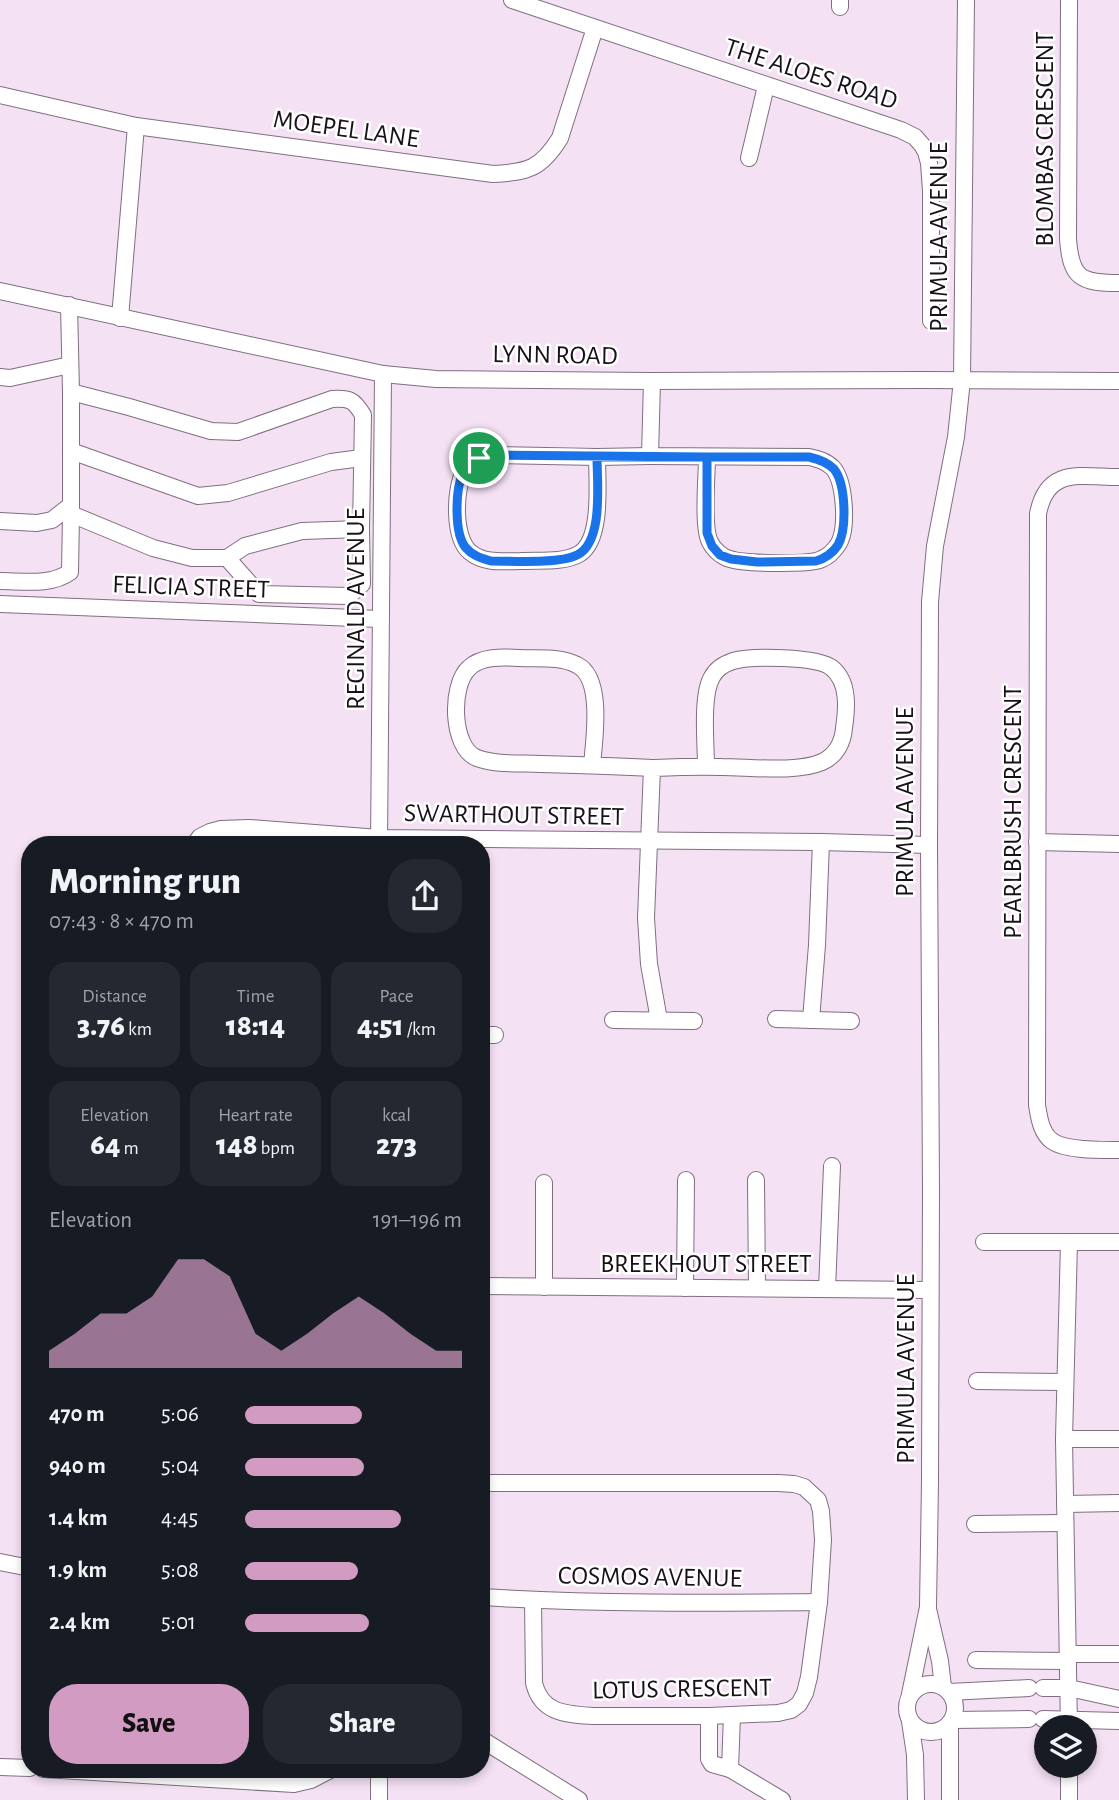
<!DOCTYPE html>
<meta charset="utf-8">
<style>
body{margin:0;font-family:"Alegreya Sans",sans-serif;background:#242831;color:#f1f3f6;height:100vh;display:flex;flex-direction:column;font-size:26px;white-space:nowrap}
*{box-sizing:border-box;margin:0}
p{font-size:23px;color:#9ea1a6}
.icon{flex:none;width:38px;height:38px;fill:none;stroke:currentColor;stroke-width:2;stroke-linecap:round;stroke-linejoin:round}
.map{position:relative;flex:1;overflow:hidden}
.drawer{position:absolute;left:21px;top:836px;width:469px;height:942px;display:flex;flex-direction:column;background:#171b24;border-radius:28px;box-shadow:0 4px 10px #0003}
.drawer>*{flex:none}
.buttons{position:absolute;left:1034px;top:1715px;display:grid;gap:14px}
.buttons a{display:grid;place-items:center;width:63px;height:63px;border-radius:50%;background:#171b24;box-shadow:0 4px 10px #0003;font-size:35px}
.pin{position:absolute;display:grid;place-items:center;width:60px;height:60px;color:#fff;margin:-30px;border:4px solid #fff;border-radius:50%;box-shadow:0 2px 7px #0007}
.round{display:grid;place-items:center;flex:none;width:74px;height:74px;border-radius:28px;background:#242831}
.summary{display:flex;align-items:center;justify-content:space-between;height:119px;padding:0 28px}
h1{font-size:38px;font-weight:800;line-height:52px}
.metrics{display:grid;grid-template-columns:repeat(3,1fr);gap:10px;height:119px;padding:7px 28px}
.metrics div{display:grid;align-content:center;border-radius:18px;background:#242831;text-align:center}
.metrics b{font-size:30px;font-weight:800}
.metrics small{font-size:19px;font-weight:400}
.metrics p{font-size:19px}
.chart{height:196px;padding:14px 28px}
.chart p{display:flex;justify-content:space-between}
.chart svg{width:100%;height:126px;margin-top:7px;fill:#d19bc2;opacity:.7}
.action{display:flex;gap:14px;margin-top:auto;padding:14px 28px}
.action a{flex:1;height:80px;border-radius:28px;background:#d19bc2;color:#111;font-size:28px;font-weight:800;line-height:80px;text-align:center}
.action a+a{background:#242831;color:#f1f3f6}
ul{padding:0 28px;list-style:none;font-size:23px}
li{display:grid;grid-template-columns:112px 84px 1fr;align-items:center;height:52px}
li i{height:18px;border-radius:9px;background:#d19bc2}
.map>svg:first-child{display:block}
</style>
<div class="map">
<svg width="1119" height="1800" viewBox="0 0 1119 1800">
<rect width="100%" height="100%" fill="#f4e1f4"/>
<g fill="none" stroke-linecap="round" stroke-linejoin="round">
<g stroke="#7f6f80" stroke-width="18">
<g id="minor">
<polyline points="512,0 901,130 915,137 922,145 926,152 929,163 931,191 931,321"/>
<path d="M1069,0L1068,239C1071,278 1080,283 1119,283"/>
<polyline points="840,7 840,0"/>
<path d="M0,95L136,126L493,174C528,172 541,169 560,138L595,28"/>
<polyline points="749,158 766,86"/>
<polyline points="0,291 383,374 436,379 652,381 922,380 1119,381"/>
<polyline points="69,305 71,392 71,514 153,548 192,558 227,558 245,546 302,531 361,529 362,584 349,596 259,594 227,558"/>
<polyline points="120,318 136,126"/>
<polyline points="0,377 10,378 70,365"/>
<path d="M652,381L650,456L809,457C818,459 826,461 833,468C845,482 847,525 840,541C838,546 834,550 830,554C826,557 821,560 816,561C801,564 744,564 730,559C722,557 714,550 710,542C702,527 707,476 707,457"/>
<path d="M71,392L129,407L211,431L238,432L332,399C350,398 354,400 363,415L361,529"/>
<polyline points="71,451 198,496 228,493 331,462 361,458"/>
<path d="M597,457C597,481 603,540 579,554C563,563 539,560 521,561C504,561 484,564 470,552C453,538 454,488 465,470C471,460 481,458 492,455L597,457L650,456"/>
<path d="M1119,477C1081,477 1047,466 1038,514L1037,1105C1039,1117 1041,1133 1052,1141C1066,1151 1102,1150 1119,1150"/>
<polyline points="0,521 37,523 52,520 71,505"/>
<path d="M0,581C22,581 51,586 70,572L71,514"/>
<polyline points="0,604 380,619"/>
<path d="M592,765C594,741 604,678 577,665C560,656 538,659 519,658C503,657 481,656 469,668C450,685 451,748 477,758C496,765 520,763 541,764C578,765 615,766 652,768"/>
<polyline points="1037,842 1119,844"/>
<polyline points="194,845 200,837 210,832 221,829 249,828 379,838 821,842 929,845"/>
<polyline points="379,845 383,374"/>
<polyline points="776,1019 851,1021"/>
<polyline points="613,1020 694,1021"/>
<path d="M659,1020L649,964L646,918L652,768C676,767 699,766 722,767C750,767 797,773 822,762C836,756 843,742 844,728C847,708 849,682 832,668C817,656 751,656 733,661C724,664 716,669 712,677C701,695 706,744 706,766"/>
<polyline points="811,1020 817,945 821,842"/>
<polyline points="481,1035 495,1035"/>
<polyline points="756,1180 757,1288"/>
<polyline points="984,1242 1119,1242"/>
<polyline points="1069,1242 1064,1439 1069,1727"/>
<polyline points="481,1286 930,1290"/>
<polyline points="544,1287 544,1183"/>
<polyline points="685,1288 686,1180"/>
<polyline points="827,1289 832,1166"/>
<polyline points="977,1381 1065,1382"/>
<polyline points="1064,1439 1119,1439"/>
<path d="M481,1483H778L794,1484L804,1487L818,1500L821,1511L823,1540L819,1602L809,1677L805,1693L799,1704L791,1710L778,1713L709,1716H592C565,1714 541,1713 534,1683L533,1600"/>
<polyline points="1065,1504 1119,1503"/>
<polyline points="975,1524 1065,1523"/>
<polyline points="0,1562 30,1568"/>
<path d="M481,1597C593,1604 706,1603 819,1602"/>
<polyline points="928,1609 940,1661 943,1687"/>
<polyline points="1068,1654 1119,1654"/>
<polyline points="976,1660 1068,1661"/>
<circle cx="931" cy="1708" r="24"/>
<polyline points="1043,1688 1069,1688 1119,1699"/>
<polyline points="949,1692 1029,1688"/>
<polyline points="910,1694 928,1607 930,1482 931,1190 929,845 930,602 935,546 956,437 962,380 966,0"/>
<polyline points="732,1715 730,1769 782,1800"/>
<polyline points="709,1716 709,1759 712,1764 730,1769"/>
<polyline points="1043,1719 1119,1721"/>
<polyline points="952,1720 1029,1719"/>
<polyline points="910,1721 915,1755 916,1800"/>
<polyline points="950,1723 950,1800"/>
<polyline points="481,1739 579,1800"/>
<polyline points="1069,1766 1069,1800"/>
<polyline points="0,1767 30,1768"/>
<polyline points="43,1769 294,1784 311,1780 332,1769"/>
<polyline points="379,1800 379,1769"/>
</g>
</g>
<use href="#minor" stroke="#fff" stroke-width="16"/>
</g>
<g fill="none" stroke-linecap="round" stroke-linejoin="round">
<g stroke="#fff" stroke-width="14">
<path id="route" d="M479,458L492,455L707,457V533L712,546L720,555L731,559L757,562L816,561C824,559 833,553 838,545C847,529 846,484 834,469C827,462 818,459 809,457H597C597,482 604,542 577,555C559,564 512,561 491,561C481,558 473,556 466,548C454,534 455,490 463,473C467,466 473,462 479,458"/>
</g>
<use href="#route" stroke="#1a73e8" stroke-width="9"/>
</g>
<g text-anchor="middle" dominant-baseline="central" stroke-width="5" stroke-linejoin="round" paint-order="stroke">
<g font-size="26" fill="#181218" stroke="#fff">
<text transform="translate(811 74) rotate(18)">THE ALOES ROAD</text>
<text transform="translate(346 129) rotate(8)">MOEPEL LANE</text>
<text transform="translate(1045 139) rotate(-90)">BLOMBAS CRESCENT</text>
<text transform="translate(939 237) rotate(-90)">PRIMULA AVENUE</text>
<text transform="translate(555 355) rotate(1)">LYNN ROAD</text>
<text transform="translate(191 587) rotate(2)">FELICIA STREET</text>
<text transform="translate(356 609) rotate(-90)">REGINALD AVENUE</text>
<text transform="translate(905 802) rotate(-90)">PRIMULA AVENUE</text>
<text transform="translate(1013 812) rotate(-90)">PEARLBRUSH CRESCENT</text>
<text transform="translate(514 815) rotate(1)">SWARTHOUT STREET</text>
<text x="706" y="1264">BREEKHOUT STREET</text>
<text transform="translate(906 1369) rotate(-90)">PRIMULA AVENUE</text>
<text transform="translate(650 1577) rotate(1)">COSMOS AVENUE</text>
<text transform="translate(682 1689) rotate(-1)">LOTUS CRESCENT</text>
</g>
</g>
</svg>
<div class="buttons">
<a><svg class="icon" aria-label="layers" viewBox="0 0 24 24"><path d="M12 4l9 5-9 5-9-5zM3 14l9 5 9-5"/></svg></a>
</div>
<div class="pin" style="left:479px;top:458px;background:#1e9e55"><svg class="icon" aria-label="arrive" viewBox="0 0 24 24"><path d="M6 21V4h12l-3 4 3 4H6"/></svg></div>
<section class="drawer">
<div class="summary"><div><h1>Morning run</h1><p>07:43 · 8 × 470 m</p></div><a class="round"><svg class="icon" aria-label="share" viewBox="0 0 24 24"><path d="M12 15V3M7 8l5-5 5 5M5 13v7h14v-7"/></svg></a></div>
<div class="metrics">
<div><p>Distance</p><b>3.76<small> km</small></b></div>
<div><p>Time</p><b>18:14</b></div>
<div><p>Pace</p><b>4:51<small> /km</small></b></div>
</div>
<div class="metrics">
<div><p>Elevation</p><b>64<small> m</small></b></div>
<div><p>Heart rate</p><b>148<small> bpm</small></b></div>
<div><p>kcal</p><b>273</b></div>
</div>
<div class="chart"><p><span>Elevation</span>191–196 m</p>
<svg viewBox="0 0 160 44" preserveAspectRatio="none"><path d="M0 44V38L10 32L20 25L30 25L40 19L50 6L60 6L70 12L80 32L90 38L100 32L110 25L120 19L130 25L140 32L150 38L160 38V44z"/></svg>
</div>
<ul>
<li><b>470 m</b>5:06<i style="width:54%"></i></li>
<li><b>940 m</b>5:04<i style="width:55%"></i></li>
<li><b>1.4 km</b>4:45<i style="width:72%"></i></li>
<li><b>1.9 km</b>5:08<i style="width:52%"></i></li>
<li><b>2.4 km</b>5:01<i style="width:57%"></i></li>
</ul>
<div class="action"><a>Save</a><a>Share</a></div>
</section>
</div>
